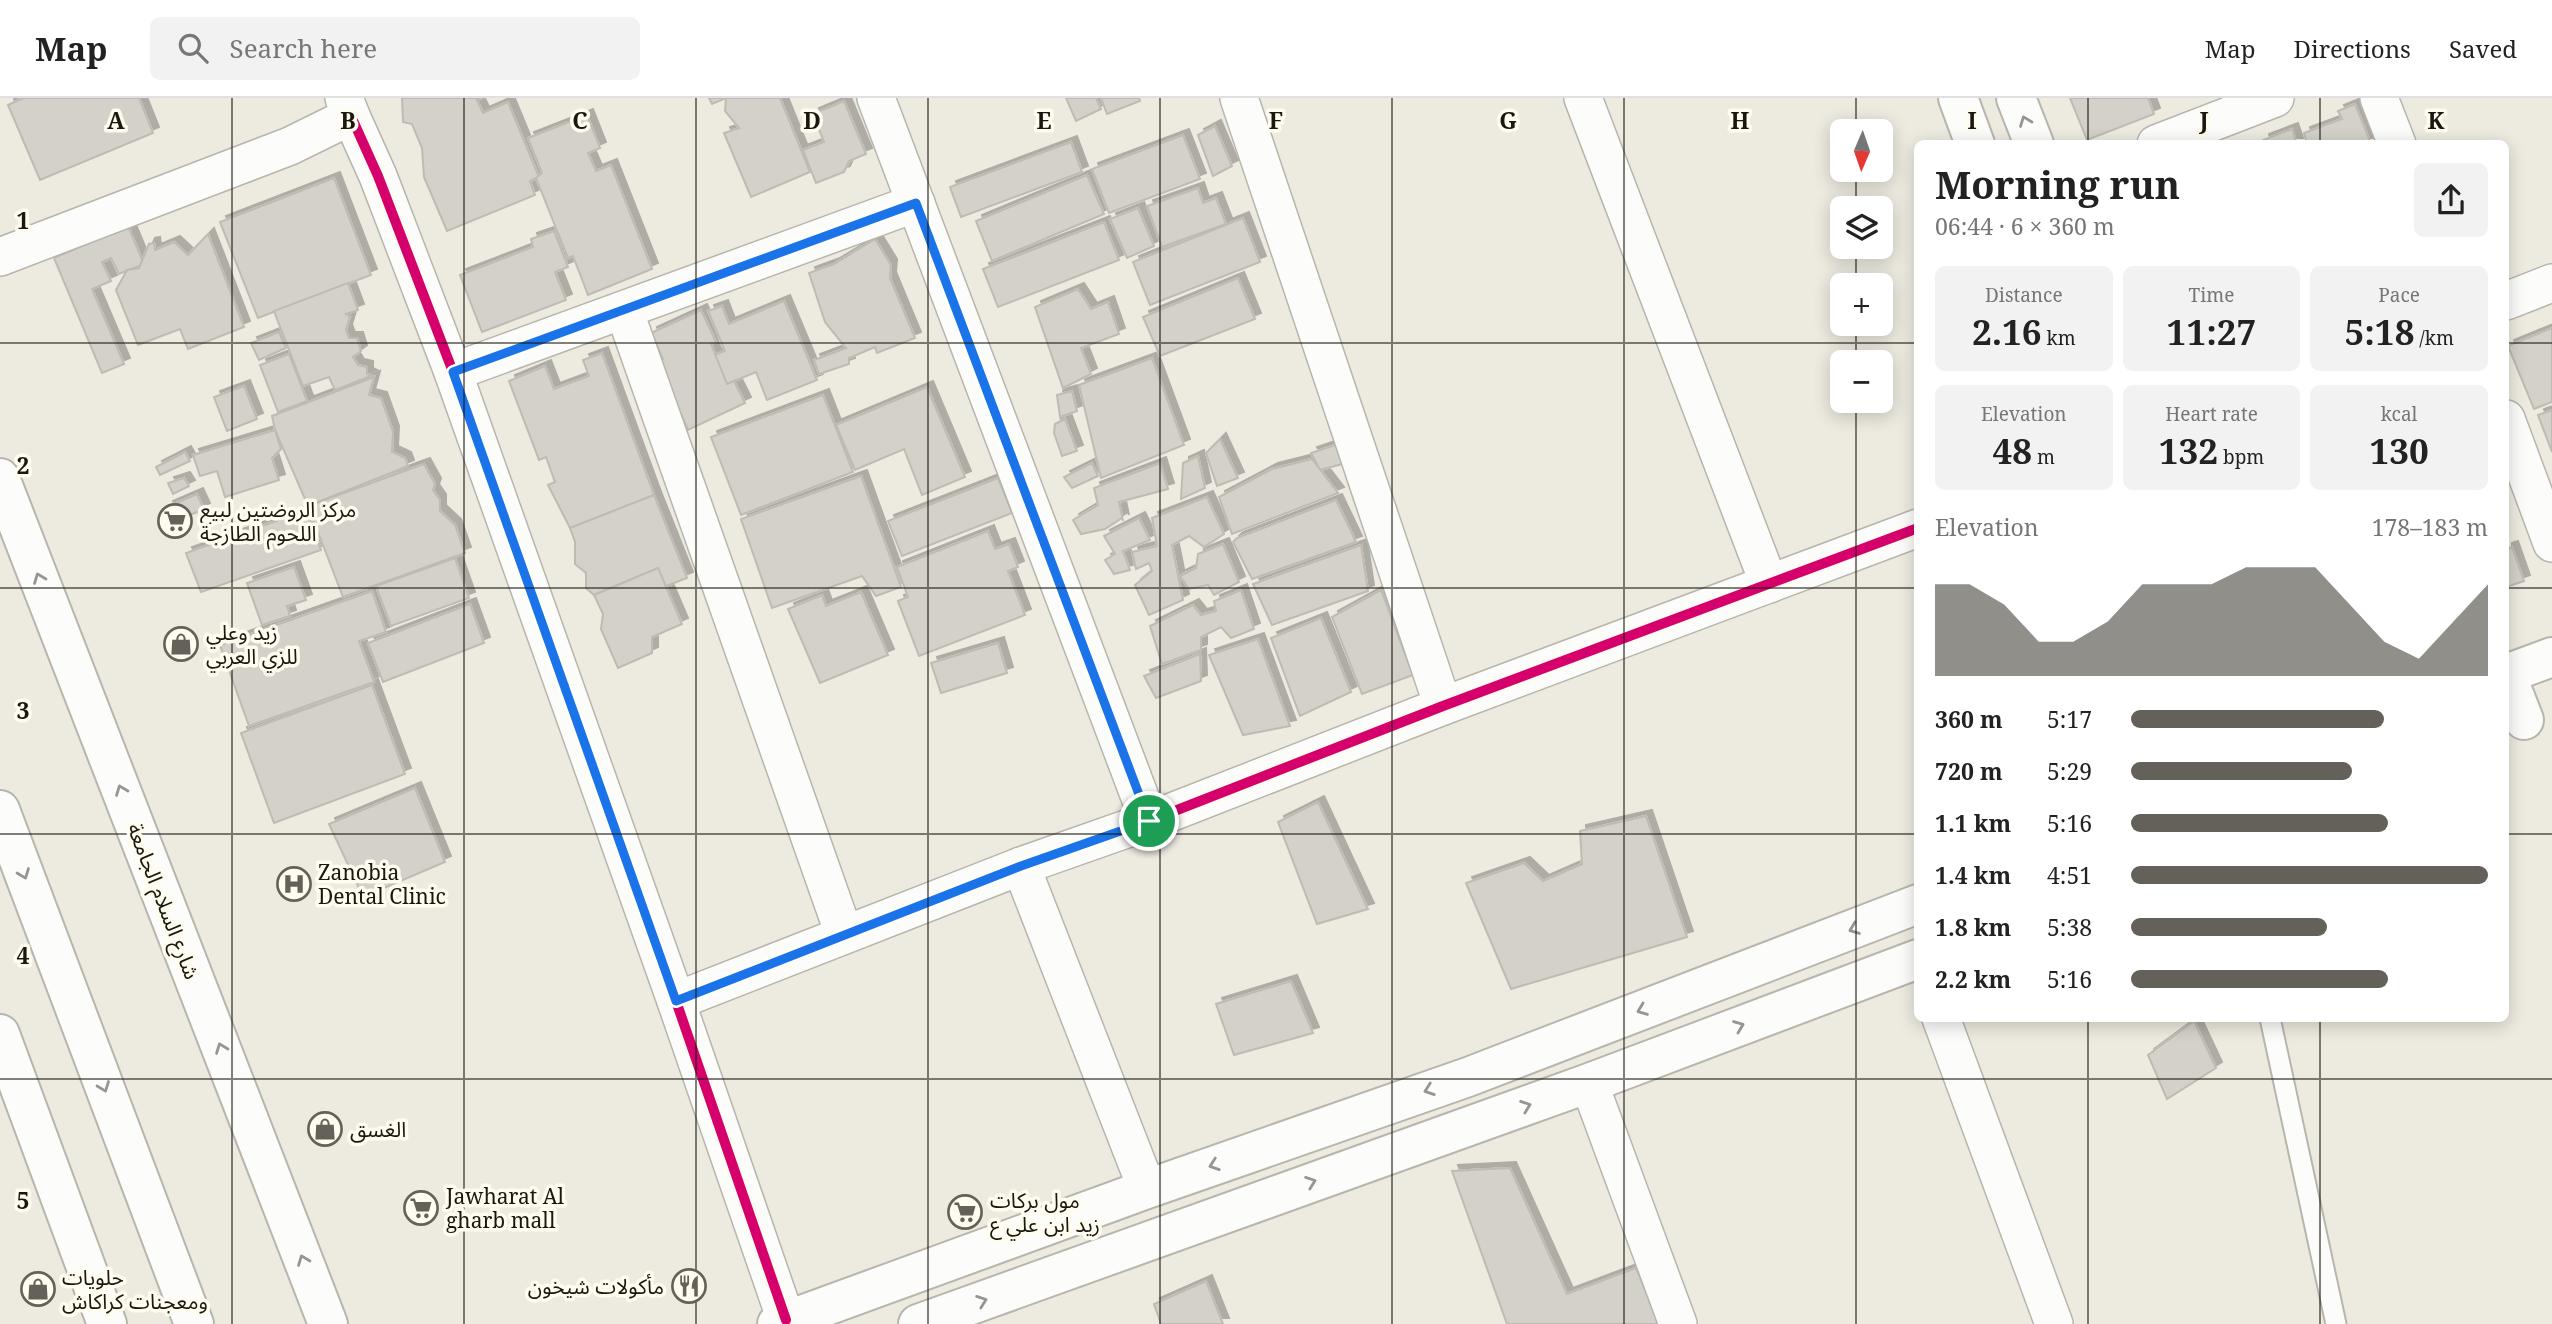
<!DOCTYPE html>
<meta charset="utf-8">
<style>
body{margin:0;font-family:"Noto Serif","Noto Sans Arabic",serif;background:#f2f2f2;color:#222;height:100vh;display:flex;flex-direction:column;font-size:26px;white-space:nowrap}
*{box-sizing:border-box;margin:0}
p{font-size:23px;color:#767676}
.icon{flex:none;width:38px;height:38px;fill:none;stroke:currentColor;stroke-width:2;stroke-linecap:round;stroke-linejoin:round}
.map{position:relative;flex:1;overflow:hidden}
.panel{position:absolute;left:1914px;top:42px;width:595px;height:882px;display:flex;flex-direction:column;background:#fff;border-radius:10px;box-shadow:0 4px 18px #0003}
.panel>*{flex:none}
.needle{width:46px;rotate:182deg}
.controls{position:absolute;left:1830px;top:21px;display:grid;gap:14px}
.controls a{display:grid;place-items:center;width:63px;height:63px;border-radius:10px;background:#fff;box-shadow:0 4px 18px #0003;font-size:35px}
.pin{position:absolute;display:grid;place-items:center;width:60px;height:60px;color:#fff;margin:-30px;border:4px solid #fff;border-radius:50%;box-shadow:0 2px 7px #0007}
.round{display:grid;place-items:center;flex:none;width:74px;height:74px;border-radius:10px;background:#f2f2f2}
.overview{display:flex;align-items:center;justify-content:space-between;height:119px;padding:0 21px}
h1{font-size:38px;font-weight:700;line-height:52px}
.stats{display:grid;grid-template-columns:repeat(3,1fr);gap:10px;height:119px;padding:7px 21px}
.stats div{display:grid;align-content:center;border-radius:10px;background:#f2f2f2;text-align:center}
.stats b{font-size:35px;font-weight:700}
.stats small{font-size:19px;font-weight:400}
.stats p{font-size:19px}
.chart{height:196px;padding:14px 21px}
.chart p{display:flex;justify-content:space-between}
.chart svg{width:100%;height:126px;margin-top:7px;fill:#636159;opacity:.7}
ul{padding:0 21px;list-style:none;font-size:23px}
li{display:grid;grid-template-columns:112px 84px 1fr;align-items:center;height:52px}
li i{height:18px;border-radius:9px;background:#636159}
header{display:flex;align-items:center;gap:42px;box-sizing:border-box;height:98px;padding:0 35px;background:#fff;border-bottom:2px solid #e0e0e0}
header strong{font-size:33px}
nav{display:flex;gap:38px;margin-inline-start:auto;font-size:24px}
.search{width:490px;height:63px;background:#f2f2f2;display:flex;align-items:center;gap:18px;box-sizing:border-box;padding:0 24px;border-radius:10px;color:#767676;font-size:26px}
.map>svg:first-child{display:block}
</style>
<header>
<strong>Map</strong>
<div class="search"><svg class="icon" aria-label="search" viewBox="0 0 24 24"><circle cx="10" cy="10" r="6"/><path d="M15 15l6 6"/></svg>Search here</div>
<nav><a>Map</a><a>Directions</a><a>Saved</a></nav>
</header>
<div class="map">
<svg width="2552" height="1226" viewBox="0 0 2552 1226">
<defs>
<filter id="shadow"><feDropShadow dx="6" dy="-6" stdDeviation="0" flood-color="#0004"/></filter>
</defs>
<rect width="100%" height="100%" fill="#edeae0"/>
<g fill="#d3d1c9" stroke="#bebbb3" stroke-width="2" filter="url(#shadow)">
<polygon points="23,0 139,0 153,35 40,82 8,7"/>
<polygon points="402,0 482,0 477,2 483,15 508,4 539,79 530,83 535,97 447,133 424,79 422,50 412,26 403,24"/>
<polygon points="709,0 726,0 712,6"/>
<polygon points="726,0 780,0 810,74 751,99 724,35 739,30 725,13"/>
<polygon points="1066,0 1096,0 1101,11 1076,23"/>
<polygon points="1101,0 1139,0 1140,3 1107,16"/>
<polygon points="2070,0 2148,0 2154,16 2087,42"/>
<polygon points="844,3 866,56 849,63 844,74 816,85 803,52 824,44 813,16"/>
<polygon points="2355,6 2371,46 2307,46 2304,35 2342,21 2338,13"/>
<polygon points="587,17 600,50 588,55 596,73 611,67 652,171 588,197 573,158 568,160 536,80 542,75 528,40"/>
<polygon points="1215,28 1232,68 1213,78 1198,37"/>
<polygon points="2292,31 2297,46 2264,46 2263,42"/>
<polygon points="1183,37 1200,81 1109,115 1092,71"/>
<polygon points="1071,44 1082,74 961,119 950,89"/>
<polygon points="1087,77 1104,116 992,163 976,123"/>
<polygon points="334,80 371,177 258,220 220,124"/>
<polygon points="1198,90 1203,105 1216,100 1226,126 1162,149 1147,108"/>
<polygon points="1138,110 1154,148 1127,160 1110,121"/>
<polygon points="1243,120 1260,164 1150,207 1133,164"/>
<polygon points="1104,124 1119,162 998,209 983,171"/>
<polygon points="128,128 144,166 119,176 111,160 102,164 111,183 92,191 124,266 102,275 54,160"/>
<polygon points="554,133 568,169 555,174 566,202 482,234 460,177 533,149 531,141"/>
<polygon points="208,136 244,229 188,251 180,231 138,247 116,192 127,172 139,170 149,146 154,145 155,152 174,144 188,157"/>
<polygon points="875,141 891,167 890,180 915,240 877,255 875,249 849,260 849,266 819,276 814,262 846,250 825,224 809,175 834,166"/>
<polygon points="1238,180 1255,221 1160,258 1143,219"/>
<polygon points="348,185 358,212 346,216 350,219 346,232 349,240 357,240 361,253 353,259 358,267 367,269 367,276 371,278 335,292 329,279 303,288 274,213"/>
<polygon points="1078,191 1091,211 1108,204 1119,236 1081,250 1091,276 1063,290 1035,209"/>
<polygon points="784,203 817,282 767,302 756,274 727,286 714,257 725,253 708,213 722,208 729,226"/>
<polygon points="701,212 716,244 711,246 727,286 734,283 745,305 688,332 657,263 663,261 651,235"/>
<polygon points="2552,230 2552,304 2534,311 2508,248"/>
<polygon points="279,234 286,250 259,262 251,245"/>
<polygon points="602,255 654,397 570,430 548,387 555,384 546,359 539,362 509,283 545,268 554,291 589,278 583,262"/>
<polygon points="289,256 307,303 278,314 260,267"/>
<polygon points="1152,260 1184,347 1101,380 1079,287"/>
<polygon points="374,279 369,297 381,300 393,334 392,354 405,360 408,368 308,408 275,332 272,318"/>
<polygon points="244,288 257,321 227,333 214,299"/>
<polygon points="927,289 965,379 922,397 904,351 855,372 836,327"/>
<polygon points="1072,293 1077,313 1060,319 1057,297"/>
<polygon points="823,297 853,374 741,417 711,339"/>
<polygon points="2552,312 2552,354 2538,317"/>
<polygon points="1065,321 1077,353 1062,358 1054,335 1055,326"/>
<polygon points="275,332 281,351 272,360 279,382 225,399 217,373 200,378 193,357"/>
<polygon points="1220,341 1238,380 1217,388 1206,355"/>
<polygon points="1341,345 1346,365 1320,372 1311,355"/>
<polygon points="185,354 190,363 160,377 156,369"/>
<polygon points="1198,358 1205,390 1181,401 1183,365"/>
<polygon points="1312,361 1338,395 1232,436 1219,399 1272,371"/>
<polygon points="1092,365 1098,378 1072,390 1064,379"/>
<polygon points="1160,365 1168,391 1119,404 1123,423 1122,420 1105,431 1081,436 1073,422 1098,407 1094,390"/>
<polygon points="424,366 435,386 433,392 440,402 440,413 455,427 465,455 343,499 308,408"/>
<polygon points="861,378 901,489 876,498 862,478 772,510 741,421"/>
<polygon points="184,380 189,388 173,396 168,385"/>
<polygon points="998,380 1012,415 902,458 888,423"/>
<polygon points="197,396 204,411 174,424 167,409"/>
<polygon points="654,397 687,480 664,489 658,470 594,497 586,490 586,475 575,466 575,444 570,430"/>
<polygon points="1207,399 1224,436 1204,449 1189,438 1172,447 1183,502 1149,517 1135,487 1152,473 1149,465 1136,471 1132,454 1157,448 1152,420"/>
<polygon points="1336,402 1356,444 1252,481 1233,444 1237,440"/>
<polygon points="307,412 321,452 201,494 186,455"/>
<polygon points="1139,420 1150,442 1123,453 1130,472 1114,476 1105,462 1115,456 1104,438"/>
<polygon points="988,433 995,451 1009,446 1018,469 1008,473 1025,517 919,558 898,503 908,499 897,469"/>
<polygon points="1223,446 1239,484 1214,497 1208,487 1189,491 1180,478 1196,470 1198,456"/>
<polygon points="1361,447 1368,493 1272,527 1253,486"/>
<polygon points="2512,449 2524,483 2506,489 2506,451"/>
<polygon points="455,460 469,500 391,528 376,488"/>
<polygon points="294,469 306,502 287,508 290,518 262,527 247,485"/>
<polygon points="658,470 682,526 652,539 652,555 618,570 601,531 603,516 594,497"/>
<polygon points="1241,492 1254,531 1231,540 1221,529 1201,539 1201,552 1162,566 1150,528 1193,507 1201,517 1216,513 1214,503"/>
<polygon points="1381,492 1413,577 1362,596 1332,519"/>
<polygon points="372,493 386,534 359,543 374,584 249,628 220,547"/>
<polygon points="861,494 888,557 820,585 788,511 822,497 826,508"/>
<polygon points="470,506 484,545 383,584 368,545"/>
<polygon points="1321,520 1351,594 1300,618 1271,540"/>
<polygon points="1258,541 1290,628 1243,637 1209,557"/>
<polygon points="998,545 1007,575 941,595 931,565"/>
<polygon points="1200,556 1201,583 1156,600 1144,578"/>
<polygon points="372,587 405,676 274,725 241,635"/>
<polygon points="415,690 445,764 363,799 329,726"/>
<polygon points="1318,704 1368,811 1317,826 1278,724"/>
<polygon points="1646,718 1687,839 1511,891 1466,785 1524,765 1543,783 1582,766 1580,733"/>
<polygon points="1291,883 1313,935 1234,957 1216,906"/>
<polygon points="2194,923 2216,970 2167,1001 2148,957"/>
<polygon points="1510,1070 1567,1196 1636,1170 1659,1226 1507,1226 1452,1073"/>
<polygon points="1206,1183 1223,1226 1161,1226 1154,1206"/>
</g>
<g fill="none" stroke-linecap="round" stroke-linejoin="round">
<g stroke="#b8b5ad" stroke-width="23">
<polyline id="service" points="2270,920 2336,1226"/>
</g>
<g stroke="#b8b5ad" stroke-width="40">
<g id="minor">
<polyline points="876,0 1149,723"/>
<polyline points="1239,0 1443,608"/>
<polyline points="1583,0 1769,486"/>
<polyline points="2379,0 2397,46"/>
<polyline points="351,18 378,78 453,274 676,903 786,1222"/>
<polyline points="2156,46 2275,0"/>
<polyline points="0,159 290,48 351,18 344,0"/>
<polyline points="2506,203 2552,185"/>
<polyline points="624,212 844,836"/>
<polyline points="453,274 916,105"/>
<polyline points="2506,321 2552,445"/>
<polyline points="1021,768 1147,1091"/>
<polyline points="676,903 1021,768 1149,723 1443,608 1918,430"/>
<polyline points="1941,920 2054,1226"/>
<polyline points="1589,985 1678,1226"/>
</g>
</g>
<g stroke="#b8b5ad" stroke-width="42">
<g id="tertiary">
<polyline points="1958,0 1975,46"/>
<polyline points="2016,0 2034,46"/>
<polyline points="2506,576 2524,622"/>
<polyline points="2506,576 2552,559"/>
<polyline points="0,936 107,1226"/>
<polyline points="777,1226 1147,1091 1468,979 1918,806"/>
<polyline points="918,1226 1589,985 1918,861"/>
</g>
</g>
<g stroke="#b8b5ad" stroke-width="42">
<g id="secondary">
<polyline points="0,380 328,1226"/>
<polyline points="0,712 194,1226"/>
</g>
</g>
<use href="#service" stroke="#fcfcfa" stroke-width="19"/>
<use href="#minor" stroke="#fcfcfa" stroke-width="37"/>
<use href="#tertiary" stroke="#fcfcfa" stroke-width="38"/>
<use href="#secondary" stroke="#fcfcfa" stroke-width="38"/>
<g stroke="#fefbef" stroke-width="15">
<g id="cycleway">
<polyline points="351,18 378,78 453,274 676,903 786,1222"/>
<polyline points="676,903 1021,768 1149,723 1443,608 1918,430"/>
</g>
</g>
<use href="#cycleway" stroke="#d6006c" stroke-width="10"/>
</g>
<defs><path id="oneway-chevron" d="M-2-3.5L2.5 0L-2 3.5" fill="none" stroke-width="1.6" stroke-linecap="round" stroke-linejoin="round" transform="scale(1.75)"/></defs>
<g stroke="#969591">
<use href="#oneway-chevron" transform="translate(2025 23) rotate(-111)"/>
<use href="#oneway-chevron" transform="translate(39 480) rotate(-111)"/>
<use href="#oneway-chevron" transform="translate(121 692) rotate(-111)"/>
<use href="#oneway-chevron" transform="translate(24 776) rotate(69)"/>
<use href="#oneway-chevron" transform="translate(1854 831) rotate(159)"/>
<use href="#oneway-chevron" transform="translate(1642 912) rotate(159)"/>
<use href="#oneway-chevron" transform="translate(1739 928) rotate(-21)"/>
<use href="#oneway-chevron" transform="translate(221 950) rotate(-111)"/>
<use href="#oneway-chevron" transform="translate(104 989) rotate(69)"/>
<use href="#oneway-chevron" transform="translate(1429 992) rotate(161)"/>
<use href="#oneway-chevron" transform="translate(1526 1008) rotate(-20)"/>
<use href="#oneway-chevron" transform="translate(1214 1067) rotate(161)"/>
<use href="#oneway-chevron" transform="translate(1311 1084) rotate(-20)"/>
<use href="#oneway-chevron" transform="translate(303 1162) rotate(-111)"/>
<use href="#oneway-chevron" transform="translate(982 1203) rotate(-20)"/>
</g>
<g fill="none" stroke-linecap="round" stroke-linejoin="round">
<g stroke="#fff" stroke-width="14">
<polygon id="route" points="916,105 1149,723 1021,768 676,903 453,274"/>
</g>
<use href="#route" stroke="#1a73e8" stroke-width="9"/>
</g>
<path fill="none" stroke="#191710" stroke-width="2" stroke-opacity="0.55" d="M232,0V1226M464,0V1226M696,0V1226M928,0V1226M1160,0V1226M1392,0V1226M1624,0V1226M1856,0V33M2088,0V46M2320,0V46M1856,72V110M1856,149V187M1856,226V264M0,245H1918M2506,245H2552M1856,303V1226M0,490H1918M2506,490H2552M0,736H1918M2506,736H2552M2088,920V1226M2320,920V1226M0,981H2552"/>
<defs>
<g id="supermarket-ring" transform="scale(1.75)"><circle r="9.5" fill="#fefbef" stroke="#636159" stroke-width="1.5"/><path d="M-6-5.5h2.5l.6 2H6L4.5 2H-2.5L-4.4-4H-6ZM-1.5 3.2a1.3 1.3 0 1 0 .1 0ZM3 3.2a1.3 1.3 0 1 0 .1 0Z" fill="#636159"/></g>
<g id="shop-ring" transform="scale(1.75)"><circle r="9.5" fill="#fefbef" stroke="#636159" stroke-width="1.5"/><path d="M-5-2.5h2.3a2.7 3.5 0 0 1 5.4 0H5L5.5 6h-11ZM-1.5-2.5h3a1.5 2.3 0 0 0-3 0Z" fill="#636159"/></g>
<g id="hospital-ring" transform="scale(1.75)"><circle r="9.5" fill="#fefbef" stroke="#636159" stroke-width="1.5"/><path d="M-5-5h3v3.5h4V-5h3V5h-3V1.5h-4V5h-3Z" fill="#636159"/></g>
<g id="restaurant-ring" transform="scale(1.75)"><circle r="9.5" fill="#fefbef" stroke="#636159" stroke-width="1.5"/><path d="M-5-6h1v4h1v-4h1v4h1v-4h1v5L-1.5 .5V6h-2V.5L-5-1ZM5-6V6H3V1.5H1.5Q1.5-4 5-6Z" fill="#636159"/></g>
</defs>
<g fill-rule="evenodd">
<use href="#supermarket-ring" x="175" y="423"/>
<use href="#shop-ring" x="181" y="546"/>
<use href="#hospital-ring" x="294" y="786"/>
<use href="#shop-ring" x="325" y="1031"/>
<use href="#supermarket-ring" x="421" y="1110"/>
<use href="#supermarket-ring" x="965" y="1114"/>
<use href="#restaurant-ring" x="689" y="1188"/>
<use href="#shop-ring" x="38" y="1191"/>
</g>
<g text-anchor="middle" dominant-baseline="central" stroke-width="7" stroke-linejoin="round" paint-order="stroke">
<g font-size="21" fill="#191710" stroke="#fefbef" text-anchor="start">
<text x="200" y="411">مركز الروضتين لبيع<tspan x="200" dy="24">اللحوم الطازجة</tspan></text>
<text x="206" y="534">زيد وعلي<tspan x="206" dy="24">للزي العربي</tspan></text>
<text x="318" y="774">Zanobia<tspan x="318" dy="24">Dental Clinic</tspan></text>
<text x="350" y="1031">الغسق</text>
<text x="446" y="1098">Jawharat Al<tspan x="446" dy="24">gharb mall</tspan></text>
<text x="990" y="1102">مول بركات<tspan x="990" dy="24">زيد ابن علي ع</tspan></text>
<text x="62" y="1179">حلويات<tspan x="62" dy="24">ومعجنات كراكاش</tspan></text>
<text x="664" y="1188" text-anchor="end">مأكولات شيخون</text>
</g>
<g font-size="21" fill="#191710" stroke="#fefbef">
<text transform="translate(164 803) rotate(69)">شارع السلام الجامعة</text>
</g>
</g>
<g font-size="23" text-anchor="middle" font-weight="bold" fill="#191710" stroke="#fefbef" stroke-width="7" stroke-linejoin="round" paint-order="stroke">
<text x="116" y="31">A</text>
<text x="348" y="31">B</text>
<text x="580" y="31">C</text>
<text x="812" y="31">D</text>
<text x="1044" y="31">E</text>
<text x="1276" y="31">F</text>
<text x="1508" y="31">G</text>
<text x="1740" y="31">H</text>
<text x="1972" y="31">I</text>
<text x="2204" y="31">J</text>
<text x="2436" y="31">K</text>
<text x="23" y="131">1</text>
<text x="23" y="376">2</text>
<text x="23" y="621">3</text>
<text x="23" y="866">4</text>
<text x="23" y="1111">5</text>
</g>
</svg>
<div class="controls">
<a><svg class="needle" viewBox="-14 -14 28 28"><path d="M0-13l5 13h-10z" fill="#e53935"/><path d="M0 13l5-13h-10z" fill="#767676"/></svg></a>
<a><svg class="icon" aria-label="layers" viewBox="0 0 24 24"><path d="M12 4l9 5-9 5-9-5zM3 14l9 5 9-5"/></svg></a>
<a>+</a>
<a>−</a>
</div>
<div class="pin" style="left:1149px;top:723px;background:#1e9e55"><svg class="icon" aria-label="arrive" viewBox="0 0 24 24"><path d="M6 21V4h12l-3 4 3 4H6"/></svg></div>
<section class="panel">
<div class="overview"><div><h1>Morning run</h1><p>06:44 · 6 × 360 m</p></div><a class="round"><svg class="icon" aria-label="share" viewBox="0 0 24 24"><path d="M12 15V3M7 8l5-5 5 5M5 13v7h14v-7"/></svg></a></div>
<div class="stats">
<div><p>Distance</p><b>2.16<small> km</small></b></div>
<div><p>Time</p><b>11:27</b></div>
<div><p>Pace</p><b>5:18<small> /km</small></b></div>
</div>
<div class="stats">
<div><p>Elevation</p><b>48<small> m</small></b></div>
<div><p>Heart rate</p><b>132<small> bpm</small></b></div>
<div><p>kcal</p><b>130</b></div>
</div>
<div class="chart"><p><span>Elevation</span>178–183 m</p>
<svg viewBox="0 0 160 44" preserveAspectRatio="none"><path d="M0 44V12L10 12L20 19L30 32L40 32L50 25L60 12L70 12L80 12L90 6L100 6L110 6L120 19L130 32L140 38L150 25L160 12V44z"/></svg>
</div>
<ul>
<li><b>360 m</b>5:17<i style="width:71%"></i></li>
<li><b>720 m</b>5:29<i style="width:62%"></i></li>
<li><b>1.1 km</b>5:16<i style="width:72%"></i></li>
<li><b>1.4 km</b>4:51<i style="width:100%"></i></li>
<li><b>1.8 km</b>5:38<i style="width:55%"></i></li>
<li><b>2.2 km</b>5:16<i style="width:72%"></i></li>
</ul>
</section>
</div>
